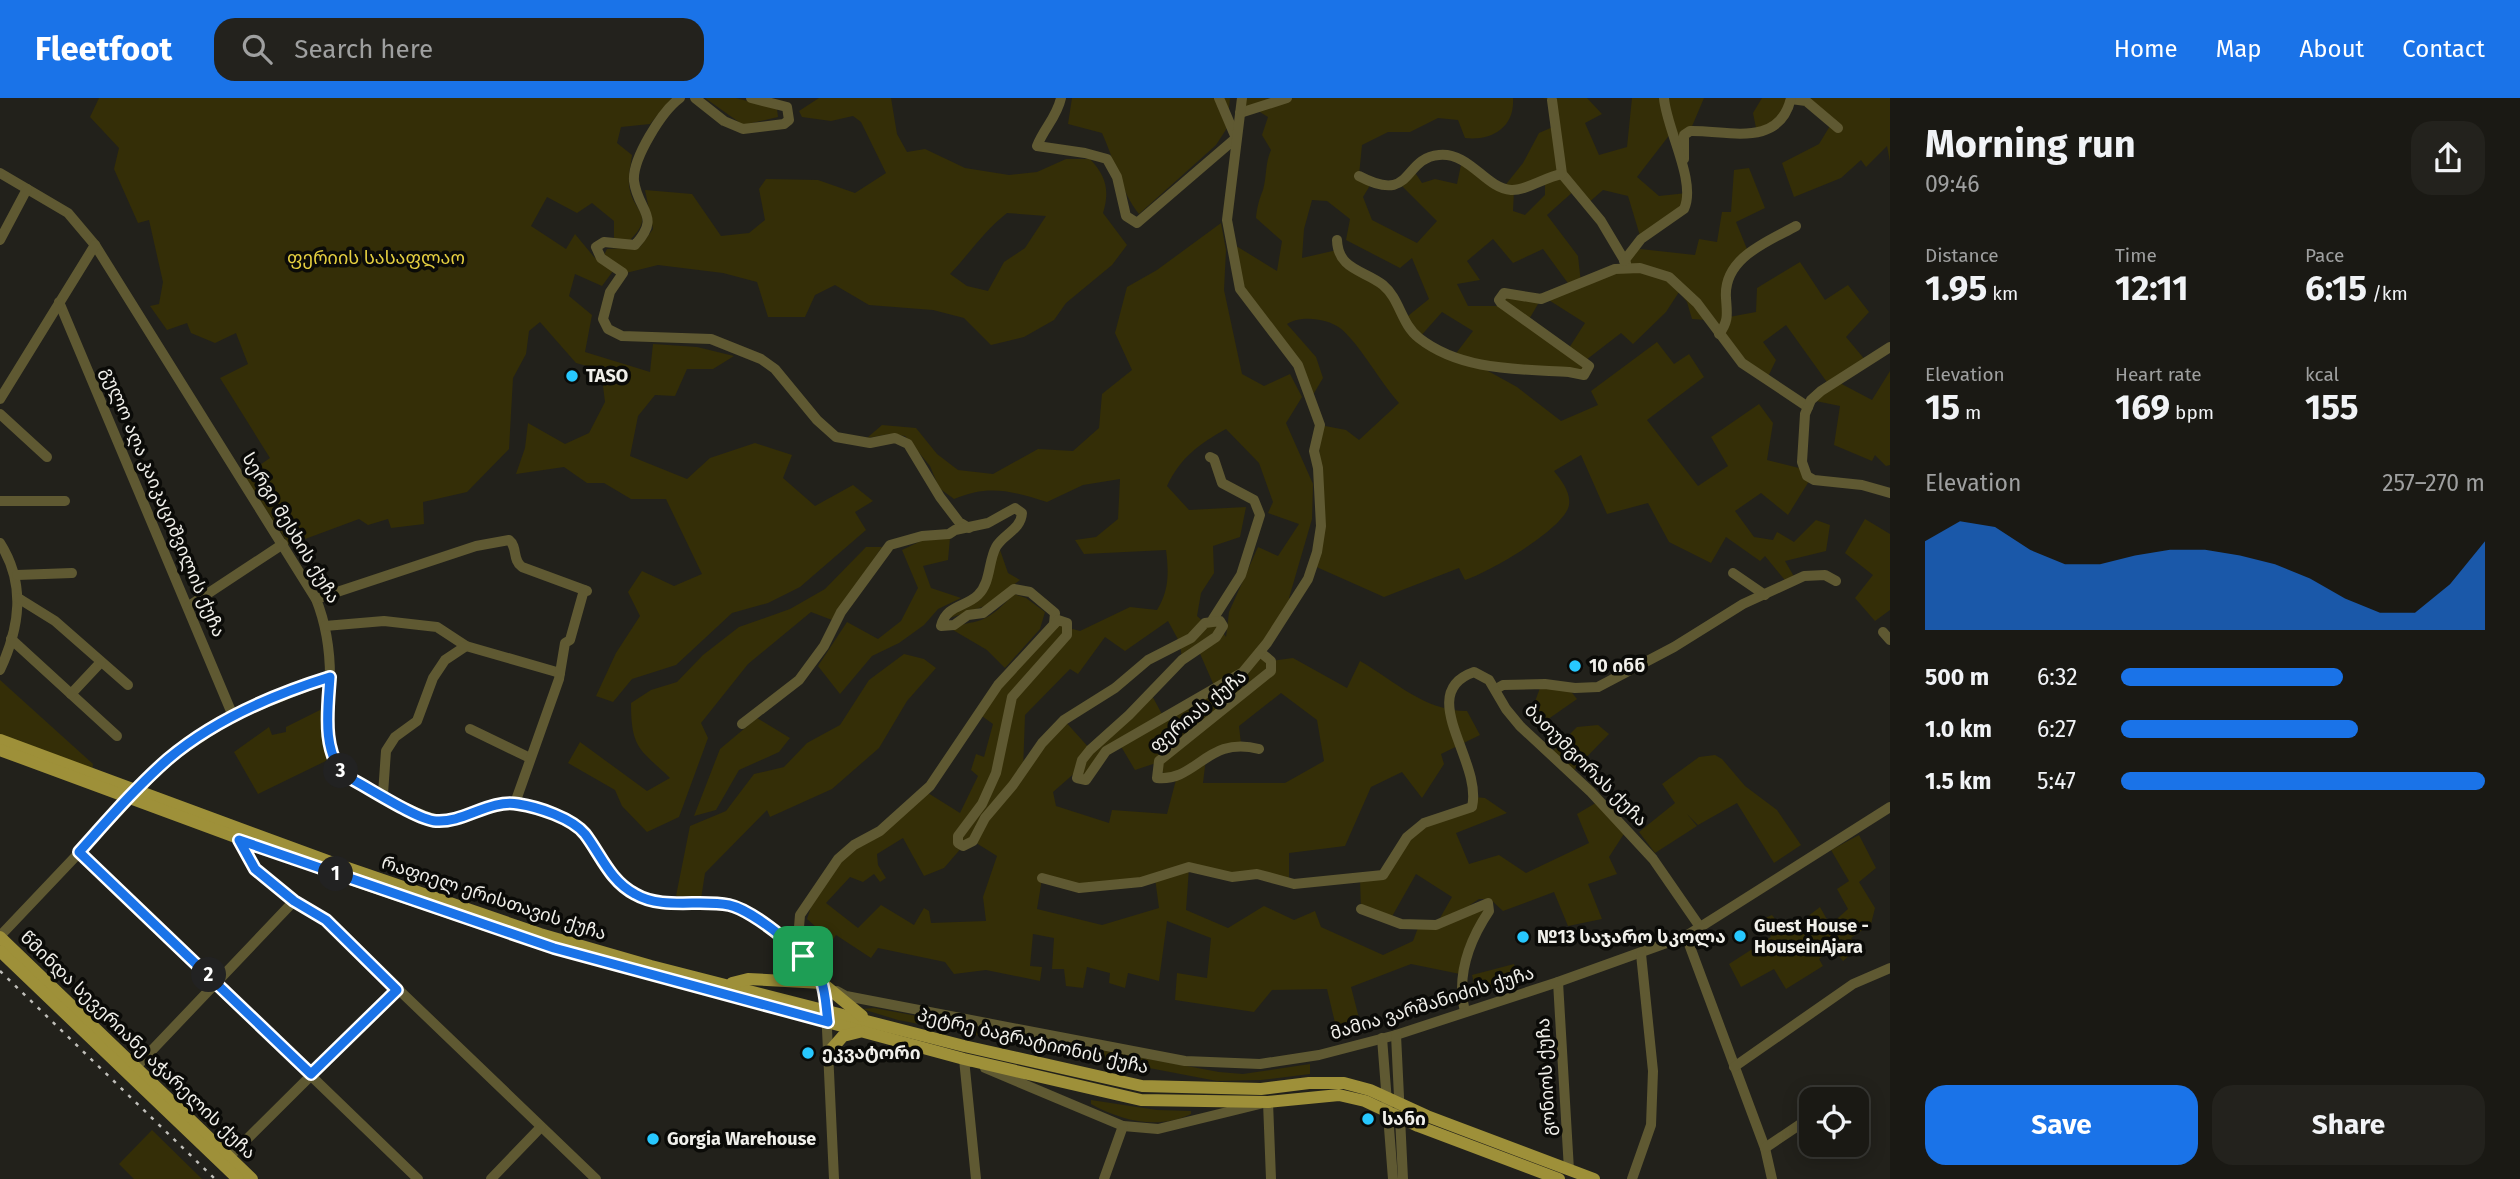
<!DOCTYPE html>
<meta charset="utf-8">
<style>
body{margin:0;font-family:"Fira Sans","Noto Sans Georgian",sans-serif;background:#23221d;color:#f1f3f6;height:100vh;display:flex;flex-direction:column;font-size:26px;white-space:nowrap}
*{box-sizing:border-box;margin:0}
p{font-size:23px;color:#9fa0a0}
.icon{flex:none;width:38px;height:38px;fill:none;stroke:currentColor;stroke-width:2;stroke-linecap:round;stroke-linejoin:round}
.map{position:relative;flex:1;overflow:hidden}
.panel{display:flex;flex-direction:column;background:#1a1914;width:630px}
.panel>*{flex:none}
.buttons{position:absolute;left:1799px;top:989px;display:grid;gap:14px}
.buttons a{display:grid;place-items:center;width:70px;height:70px;border-radius:14px;background:#1a1914;box-shadow:0 4px 18px #0003,0 0 0 2px #383834;font-size:35px}
.pin{position:absolute;display:grid;place-items:center;width:60px;height:60px;color:#fff;margin:-30px;border-radius:14px;box-shadow:0 4px 10px #0006}
.km{position:absolute;width:35px;height:35px;margin:-18px;border-radius:50%;background:#222;color:#fff;font-size:19px;line-height:35px;text-align:center}
.round{display:grid;place-items:center;flex:none;width:74px;height:74px;border-radius:21px;background:#23221d}
.head{display:flex;align-items:center;justify-content:space-between;height:119px;padding:0 35px}
h1{font-size:38px;font-weight:700;line-height:52px}
.stats{display:grid;grid-template-columns:repeat(3,1fr);gap:10px;height:119px;padding:7px 35px}
.stats div{display:grid;align-content:center}
.stats b{font-size:35px;font-weight:700}
.stats small{font-size:19px;font-weight:400}
.stats p{font-size:19px}
.chart{height:196px;padding:14px 35px}
.chart p{display:flex;justify-content:space-between}
.chart svg{width:100%;height:126px;margin-top:7px;fill:#1a73e8;opacity:.7}
.button{display:flex;gap:14px;margin-top:auto;padding:14px 35px}
.button a{flex:1;height:80px;border-radius:21px;background:#1a73e8;color:#fff;font-size:28px;font-weight:700;line-height:80px;text-align:center}
.button a+a{background:#23221d;color:#f1f3f6}
ul{padding:0 35px;list-style:none;font-size:23px}
li{display:grid;grid-template-columns:112px 84px 1fr;align-items:center;height:52px}
li i{height:18px;border-radius:9px;background:#1a73e8}
header{display:flex;align-items:center;gap:42px;box-sizing:border-box;height:98px;padding:0 35px;background:#1a73e8;color:#fff}
header strong{font-size:33px}
nav{display:flex;gap:38px;margin-inline-start:auto;font-size:24px}
.search{width:490px;height:63px;background:#23221d;display:flex;align-items:center;gap:18px;box-sizing:border-box;padding:0 24px;border-radius:21px;color:#9fa0a0;font-size:26px}
main{display:flex;flex:1;min-height:0}
.map>svg:first-child{display:block}
</style>
<header>
<strong>Fleetfoot</strong>
<div class="search"><svg class="icon" aria-label="search" viewBox="0 0 24 24"><circle cx="10" cy="10" r="6"/><path d="M15 15l6 6"/></svg>Search here</div>
<nav><a>Home</a><a>Map</a><a>About</a><a>Contact</a></nav>
</header>
<main>
<div class="map">
<svg width="1890" height="1081" viewBox="0 0 1890 1081">
<rect width="100%" height="100%" fill="#22211b"/>
<g fill="#342e07" fill-rule="evenodd">
<path d="M99,0H672L650,26L621,29L617,45L632,57C631,66 628,77 629,86C631,114 657,115 630,142L614,141V123L592,105L577,115L547,99L531,128L566,151L575,136L594,159L613,173L602,188L575,176L569,198L592,217L585,254L650,274L653,246L697,249L734,258L713,271H687L675,298L655,297L638,318L630,358L687,381L710,360L755,345L792,357L783,380L815,408L853,387L873,403L855,414L866,432L800,489L768,505L732,515L676,567L632,581L613,604L596,598L616,555L640,518L628,494L642,473L674,488L702,476L666,401H631L604,385H587L564,369L516,376L525,350L528,325L565,346L589,335L605,304L601,272L576,265L540,224L529,233L526,256L513,280L509,351L467,394L423,404L424,426L391,430L388,421L368,427L359,421L289,447L244,378L270,360L220,280L248,266L236,235L215,245L191,235L187,225L167,232L150,208L159,206L163,184L149,122L138,125L114,71L119,50L90,19Z"/>
<polygon points="705,0 736,0 777,11 778,19 743,27"/>
<path d="M819,0H891L897,36L907,54L925,51L965,70L1009,77L1037,74L1066,61H1090C1106,78 1110,92 1103,115L1127,147L1112,167L1066,205L1054,222L1024,239L991,247L964,220L933,212L869,207L835,187L815,197L805,219H768L757,184L723,175L658,167L626,175L604,157L607,151L640,149L653,131L645,92L692,96L721,138L749,135L765,122L759,91L766,81L818,82L855,95L886,75L861,24L853,18L831,23L802,19L799,13ZM1007,115L1046,118L1025,150L1004,164L988,193L967,188L950,176C969,156 984,133 1007,115Z"/>
<path d="M1072,0H1230L1227,30L1216,47L1139,116C1121,94 1114,61 1102,35L1068,26Z"/>
<path d="M1245,0H1513C1515,30 1491,43 1465,40L1458,22L1438,20L1410,34H1388L1362,47L1359,77L1372,84L1363,99L1372,122L1417,145L1437,123L1400,86L1414,73L1422,85L1435,81L1457,86L1462,62L1503,90L1523,65L1539,35L1555,28L1552,2L1542,0H1587L1602,16L1585,25L1599,57L1627,49L1632,0H1704L1690,33L1683,71L1671,35L1637,79L1659,98L1687,95L1688,103L1641,141L1628,98L1603,92L1587,106L1575,92L1547,117L1578,158L1581,185L1628,171L1631,150L1695,157L1699,141L1717,144L1722,114H1731L1734,72L1749,70L1765,110L1736,124L1749,156L1729,177V219L1756,214L1757,190L1800,164L1825,202L1848,187L1869,214L1846,239L1866,263L1836,283L1872,302L1890,273V367L1886,368L1875,357L1872,363L1834,347L1840,308L1811,302L1829,287L1786,227L1763,244L1776,262L1766,283L1707,222L1692,221L1687,204L1679,194L1666,214L1633,246L1621,235L1586,262V273L1479,268L1517,289L1561,323L1598,307L1591,293L1657,244L1674,266L1689,256L1704,279L1647,322L1698,388L1728,368L1711,339L1759,306L1773,325L1767,362L1803,371L1811,380L1788,417L1761,395L1735,413L1754,439L1773,442L1777,434L1794,444L1816,422L1830,427L1826,453L1785,463L1796,482L1788,486L1765,458L1760,463L1726,439L1711,465L1669,444L1648,405L1607,416L1581,357L1554,373C1561,382 1571,394 1569,407C1565,431 1487,475 1465,482L1459,470L1384,499L1312,467L1317,454L1320,327L1346,332L1359,342L1399,305C1380,284 1359,245 1340,230C1327,220 1300,217 1287,226L1316,259L1323,280L1310,302L1302,278L1246,203L1233,146L1277,173L1282,143L1256,120C1257,109 1259,102 1263,92C1267,78 1265,65 1271,52L1262,37L1268,19L1255,11L1240,15ZM1545,79V97L1525,117L1513,113L1514,92ZM1312,102L1327,103L1350,121L1346,142L1400,170L1412,160L1429,201L1403,222L1384,188L1337,152L1302,160L1304,131ZM1493,141L1513,165L1543,151L1570,188L1544,199L1585,225L1569,250L1528,223L1541,201L1501,198L1503,208H1468L1457,186L1480,182L1467,163ZM1442,214L1473,233L1454,258L1419,240Z"/>
<polygon points="1762,0 1890,0 1890,64 1887,48 1866,69 1861,62 1841,80 1794,99 1782,65 1819,46 1833,23 1791,1 1788,13 1757,35 1753,15"/>
<path d="M1221,125L1226,152L1224,192L1242,276L1264,288L1290,276L1302,299L1286,325L1313,386L1312,421L1289,500L1293,504L1260,555L1271,563L1293,560L1347,590L1360,563C1395,583 1424,613 1467,613L1480,637L1441,656L1444,666L1422,700L1402,674L1371,689L1345,748L1289,755V785L1189,770L1186,812L1228,830L1264,808L1294,822L1315,813L1321,829L1383,857L1413,843L1419,827H1436L1452,799L1416,776L1390,822L1361,811L1360,781L1383,777L1424,725L1466,713L1475,699L1485,700L1507,715L1456,735L1469,766L1499,757L1526,775L1589,745L1577,716L1599,703L1627,731L1609,759L1617,776L1588,786L1602,821L1568,828L1554,794L1503,813L1490,801H1479L1470,807L1487,808L1465,849L1460,876L1411,866L1351,889L1360,924L1336,929L1327,891L1272,892L1254,914L1175,902L1177,875L1207,880L1211,840L1167,823L1159,883L1128,875L1125,890L1109,885L1110,875L1087,869L1083,890L1066,888L1064,871H1052L1054,840L1033,836L1030,868L1042,869L1040,883L986,872L954,876L945,864L878,850L871,860L836,837L832,843L807,821L814,800L839,764L856,748L883,735L928,695L960,715L978,678L971,672L976,656L984,659L993,626L979,616L1054,526L1080,533L1130,509L1157,512C1169,493 1169,475 1166,452L1084,456L1075,442L1096,439L1118,421L1120,381L1083,387L1047,404C1012,393 989,386 954,401L939,390L930,368L905,338L890,336L867,340L882,327L916,330L937,356L958,372L993,376L1038,351L1073,353L1099,330L1102,296L1132,272L1115,235L1127,189L1157,172ZM1226,331L1259,365L1273,404L1268,415L1299,426L1278,458L1258,449L1229,514L1226,539L1213,521L1205,525L1197,518L1201,495L1214,475L1213,448L1240,439L1246,409L1189,412L1167,388C1180,360 1199,346 1226,331ZM1168,523L1180,545L1182,562L1198,551L1215,590L1163,618L1150,594L1090,651L1064,622L1023,673L1025,617L1070,571L1078,576L1105,539L1125,553ZM1281,595L1317,622L1324,663L1285,685H1203L1206,660L1241,646L1239,628ZM1119,645L1135,672L1159,664L1165,681L1177,678L1167,716L1112,712L1109,725L1056,708L1053,694L1077,673L1088,679ZM903,740L924,778L944,770L963,748L973,743L997,758L983,799L986,823L931,825L929,813L924,810L914,827L881,807L858,830L826,805L850,779L863,784L874,776L880,784L886,780L878,767L877,756ZM1155,780L1159,810L1102,827L1037,811L1042,781L1079,790Z"/>
<polygon points="1865,421 1890,436 1890,512 1875,523 1855,500 1873,477 1845,455"/>
<polygon points="950,440 948,462 923,468 931,490 961,500 938,511 924,527 899,545 872,558 840,596 818,568 847,524 878,541 901,523 918,490 902,452 921,443"/>
<path d="M866,449H882L832,522L811,514L748,566L701,625L708,640L679,719L647,734L622,708L615,692L568,665L580,644L647,693L670,680C640,651 631,651 631,605L651,592L677,584L703,557L739,529L790,511L825,491Z"/>
<polygon points="1000,452 1008,475 1020,482 985,508 950,520 950,516 977,502"/>
<path d="M1014,496L1026,500L1045,514L1040,531L1005,570L987,552L953,532C963,524 970,526 981,522C994,517 1004,506 1014,496Z"/>
<polygon points="904,556 924,561 936,570 907,603 879,650 832,691 770,719 767,712 705,775 701,801 676,798 690,728 726,713 754,676 784,669 807,645 840,627 869,582"/>
<polygon points="0,582 93,666 92,676 0,642"/>
<polygon points="1541,587 1568,590 1577,601 1544,624 1532,612"/>
<polygon points="328,608 334,659 258,696 234,654 269,629 272,637 286,634 286,629"/>
<polygon points="757,620 790,640 779,654 739,672 716,712 694,718 720,651"/>
<polygon points="1598,627 1609,636 1571,675 1550,656 1577,629"/>
<polygon points="1715,657 1722,661 1745,688 1777,712 1801,747 1774,765 1737,705 1698,727 1687,716 1697,728 1655,755 1639,734 1675,705 1662,686 1699,659"/>
<polygon points="1859,737 1876,770 1859,784 1875,810 1871,826 1851,840 1857,851 1843,863 1832,850 1819,861 1823,868 1786,891 1774,871 1741,889 1729,866 1771,839 1763,821 1772,817 1786,835 1820,809 1830,827 1848,811 1837,791 1849,783 1831,752"/>
<polygon points="1514,866 1519,883 1476,894 1472,877"/>
<polygon points="874,910 1219,974 1243,976 1310,966 1310,976 1261,982 1217,983 898,922 862,911"/>
<path d="M1091,1002L1157,1012L1191,1013V1016C1158,1032 1122,1023 1091,1006Z"/>
<polygon points="152,1032 202,1081 134,1081 119,1066"/>
</g>
<g fill="none" stroke-linecap="round" stroke-linejoin="round">
<g stroke="#5f5932" stroke-width="10">
<path d="M680,0C662,13 632,61 634,83C638,114 662,117 635,147L604,144L596,149L601,160L623,175L610,194L603,221L608,231L622,238L711,241L761,261L775,271L817,322L836,339L870,345L895,340L908,346L940,399L959,424L969,430"/>
<polyline points="695,0 724,23 743,31 784,26 789,22 787,9 751,0"/>
<path d="M1061,0C1057,19 1044,30 1037,48L1085,55L1107,61L1117,79L1126,118L1137,125L1236,40L1219,0"/>
<polyline points="1791,1 1806,3 1838,30"/>
<polyline points="1552,2 1562,76 1601,123 1626,165"/>
<polyline points="1240,15 1287,0"/>
<path d="M1684,61V37L1690,33C1727,32 1779,51 1791,0"/>
<path d="M0,75L68,115L95,147L316,501C326,526 330,552 330,579C330,607 320,648 340,672C349,684 429,724 443,722C468,719 494,700 520,706C539,711 569,718 583,733C602,753 609,784 636,797C662,810 697,804 726,807C751,809 804,853 818,875C824,885 824,898 826,910L834,1081"/>
<path d="M1359,78C1414,107 1402,60 1439,57C1470,54 1485,90 1511,92C1525,93 1545,79 1562,76"/>
<polyline points="0,142 27,91"/>
<path d="M1337,142C1338,172 1364,172 1383,187C1400,201 1401,226 1419,240C1461,273 1519,271 1569,274L1584,277L1589,268L1501,205L1499,202L1504,195L1541,201L1615,171L1640,170L1669,179L1697,205L1742,265L1808,309"/>
<path d="M1624,163L1641,141L1684,111C1697,84 1666,30 1664,0"/>
<polyline points="59,204 233,618"/>
<path d="M1719,236C1729,223 1727,216 1726,200C1723,160 1767,144 1796,128"/>
<polyline points="1890,249 1821,293 1811,302 1805,316 1802,364 1807,378 1814,382 1862,387 1890,395"/>
<polyline points="0,301 95,147"/>
<polyline points="0,316 47,359"/>
<polyline points="1210,359 1214,361 1222,385 1254,402 1260,417 1241,477 1213,521"/>
<polyline points="0,403 65,403"/>
<path d="M0,445C26,486 20,529 0,572"/>
<polyline points="1733,475 1765,497"/>
<polyline points="17,477 72,475"/>
<polyline points="18,500 55,523 128,587"/>
<path d="M316,501L476,448L509,442C518,449 512,462 522,469L587,493"/>
<polyline points="189,508 283,446"/>
<polyline points="325,528 384,523 437,529 466,548 560,575"/>
<polyline points="1883,534 1890,542"/>
<polyline points="11,541 117,638"/>
<polyline points="1496,591 1503,587 1545,586 1575,590 1598,589 1674,549 1743,506 1804,478 1825,477 1836,483"/>
<polyline points="71,596 101,564"/>
<path d="M742,626L799,582L824,548L841,514L890,447L922,438L949,436L955,432L988,425L1015,410L1022,415C1021,432 1003,436 996,449C988,464 991,484 978,497C966,509 946,507 941,528L954,527L968,517L983,515L1014,491L1030,494L1055,515L1054,526"/>
<polyline points="470,631 530,660"/>
<path d="M1259,651C1207,637 1197,684 1157,680L1159,663L1271,573V563L1260,554"/>
<polyline points="383,696 386,653 395,639 417,623 433,580 445,562 466,548"/>
<polyline points="515,705 559,581 565,545 570,542 584,492"/>
<polyline points="239,742 255,771 294,803 326,822 596,1081"/>
<polyline points="79,754 418,1081"/>
<path d="M1042,780L1079,790L1141,784L1189,769L1232,779L1257,776L1294,786L1383,777L1407,739L1424,725L1472,709C1483,663 1414,595 1474,574L1489,582L1506,611L1520,628L1591,694L1653,761L1700,829"/>
<path d="M1361,811L1401,826L1436,827L1488,805L1489,813C1469,843 1456,878 1465,914"/>
<polyline points="0,838 168,661 233,618 330,579"/>
<polyline points="1686,838 1765,1050 1772,1081"/>
<polyline points="803,858 798,841 800,817 838,761 854,747 880,733 930,688 998,587 1058,522 1067,525 1067,537 1012,599 996,675 982,706 958,738 958,745 963,748 973,743 985,720 1013,687 1042,645 1064,622 1115,590 1148,562 1191,540 1205,525 1220,523 1223,528 1216,539 1182,562 1129,617 1090,652 1082,662 1077,680 1086,682 1106,653 1243,574 1267,545 1308,481 1317,454 1321,428 1318,370 1314,353 1320,327 1298,267 1240,191 1227,122 1242,0"/>
<polyline points="1558,884 1569,1072"/>
<polyline points="837,893 846,898 1185,963 1260,966 1319,957 1396,937 1558,884 1686,838 1890,709"/>
<polyline points="1396,937 1403,1081"/>
<polyline points="1382,940 1393,1081"/>
<polyline points="970,964 964,961 976,1081"/>
<polyline points="136,969 294,803"/>
<polyline points="1734,969 1853,886 1890,870"/>
<polyline points="985,970 1123,1028 1158,1031 1268,1004 1271,1081"/>
<polyline points="1765,1050 1811,1019"/>
<polyline points="229,1059 397,892"/>
<polyline points="491,1081 541,1029"/>
<polyline points="1104,1081 1123,1028"/>
<polyline points="1632,1081 1651,1027 1653,973 1641,856"/>
</g>
<g stroke="#9e9039" stroke-width="12">
<polyline points="0,642 333,765 540,836 651,868 964,948 1142,988 1261,991 1309,985 1344,985 1370,992 1427,1018 1594,1081"/>
<polyline points="0,652 330,774 554,850 964,961 1141,1002 1268,1004 1339,997 1365,1003 1418,1028 1559,1081"/>
<polyline points="0,839 252,1081"/>
<polyline points="0,853 238,1081"/>
<polyline points="732,885 748,881 822,885 862,918"/>
<polyline points="829,954 843,938 859,934"/>
</g>
<polyline stroke="#c0bfba" stroke-width="2.5" stroke-dasharray="3.5 7" stroke-linecap="butt" points="0,873 215,1081"/>
</g>
<g fill="none" stroke-linecap="round" stroke-linejoin="round">
<g stroke="#fff" stroke-width="14">
<path id="route" d="M330,579C328,610 321,655 346,678C366,688 417,722 436,723C464,725 489,701 518,706C538,709 572,720 585,736C601,757 610,783 635,796C662,812 699,801 729,807C753,812 812,859 821,882C826,895 826,911 828,924L554,850L239,742L255,771L294,803L326,822L397,892L311,976L79,754C107,723 136,689 168,661C214,622 272,597 330,579Z"/>
</g>
<use href="#route" stroke="#1a73e8" stroke-width="9"/>
</g>
<g fill="#27c8ff" stroke="#0b0b08" stroke-width="2.5">
<circle cx="572" cy="278" r="7"/>
<circle cx="1575" cy="568" r="7"/>
<circle cx="1740" cy="838" r="7"/>
<circle cx="1523" cy="839" r="7"/>
<circle cx="808" cy="955" r="7"/>
<circle cx="1368" cy="1021" r="7"/>
<circle cx="653" cy="1041" r="7"/>
</g>
<g text-anchor="middle" dominant-baseline="central" stroke-width="7" stroke-linejoin="round" paint-order="stroke">
<g font-size="18" fill="#e6d040" stroke="#0b0b08">
<text x="376" y="160">ფერიის სასაფლაო</text>
</g>
<g font-size="18" font-weight="bold" fill="#f0efea" stroke="#0b0b08" text-anchor="start">
<text x="586" y="278">TASO</text>
<text x="1589" y="568">10 ინნ</text>
<text x="1754" y="828">Guest House -<tspan x="1754" dy="21">HouseinAjara</tspan></text>
<text x="1537" y="839">№13 საჯარო სკოლა</text>
<text x="822" y="955">ეკვატორი</text>
<text x="1382" y="1021">სანი</text>
<text x="667" y="1041">Gorgia Warehouse</text>
</g>
<g font-size="18" fill="#f0efea" stroke="#0b0b08">
<text transform="translate(163 404) rotate(67)">გულო აღა კაიკაციშვილის ქუჩა</text>
<text transform="translate(291 430) rotate(59)">სერგი მესხის ქუჩა</text>
<text transform="translate(1198 613) rotate(-39)">ფერიას ქუჩა</text>
<text transform="translate(1586 667) rotate(45)">ბათუმგორას ქუჩა</text>
<text transform="translate(494 800) rotate(18)">რაფიელ ერისთავის ქუჩა</text>
<text transform="translate(1432 905) rotate(-17)">მამია ვარშანიძის ქუჩა</text>
<text transform="translate(1033 943) rotate(13)">პეტრე ბაგრატიონის ქუჩა</text>
<text transform="translate(138 947) rotate(44)">წმინდა სევერიანე აჭარელის ქუჩა</text>
<text transform="translate(1546 979) rotate(-93)">გონიოს ქუჩა</text>
</g>
</g>
</svg>
<div class="buttons">
<a><svg class="icon" aria-label="locate" viewBox="0 0 24 24"><circle cx="12" cy="12" r="6"/><path d="M12 2v4M12 18v4M2 12h4M18 12h4"/></svg></a>
</div>
<div class="pin" style="left:803px;top:858px;background:#1e9e55"><svg class="icon" aria-label="arrive" viewBox="0 0 24 24"><path d="M6 21V4h12l-3 4 3 4H6"/></svg></div>
<b class="km" style="left:336px;top:776px">1</b>
<b class="km" style="left:209px;top:877px">2</b>
<b class="km" style="left:341px;top:673px">3</b>
</div>
<section class="panel">
<div class="head"><div><h1>Morning run</h1><p>09:46</p></div><a class="round"><svg class="icon" aria-label="share" viewBox="0 0 24 24"><path d="M12 15V3M7 8l5-5 5 5M5 13v7h14v-7"/></svg></a></div>
<div class="stats">
<div><p>Distance</p><b>1.95<small> km</small></b></div>
<div><p>Time</p><b>12:11</b></div>
<div><p>Pace</p><b>6:15<small> /km</small></b></div>
</div>
<div class="stats">
<div><p>Elevation</p><b>15<small> m</small></b></div>
<div><p>Heart rate</p><b>169<small> bpm</small></b></div>
<div><p>kcal</p><b>155</b></div>
</div>
<div class="chart"><p><span>Elevation</span>257–270 m</p>
<svg viewBox="0 0 160 44" preserveAspectRatio="none"><path d="M0 44V13L10 6L20 8L30 16L40 21L50 21L60 18L70 16L80 16L90 18L100 21L110 26L120 33L130 38L140 38L150 28L160 13V44z"/></svg>
</div>
<ul>
<li><b>500 m</b>6:32<i style="width:61%"></i></li>
<li><b>1.0 km</b>6:27<i style="width:65%"></i></li>
<li><b>1.5 km</b>5:47<i style="width:100%"></i></li>
</ul>
<div class="button"><a>Save</a><a>Share</a></div>
</section>
</main>
